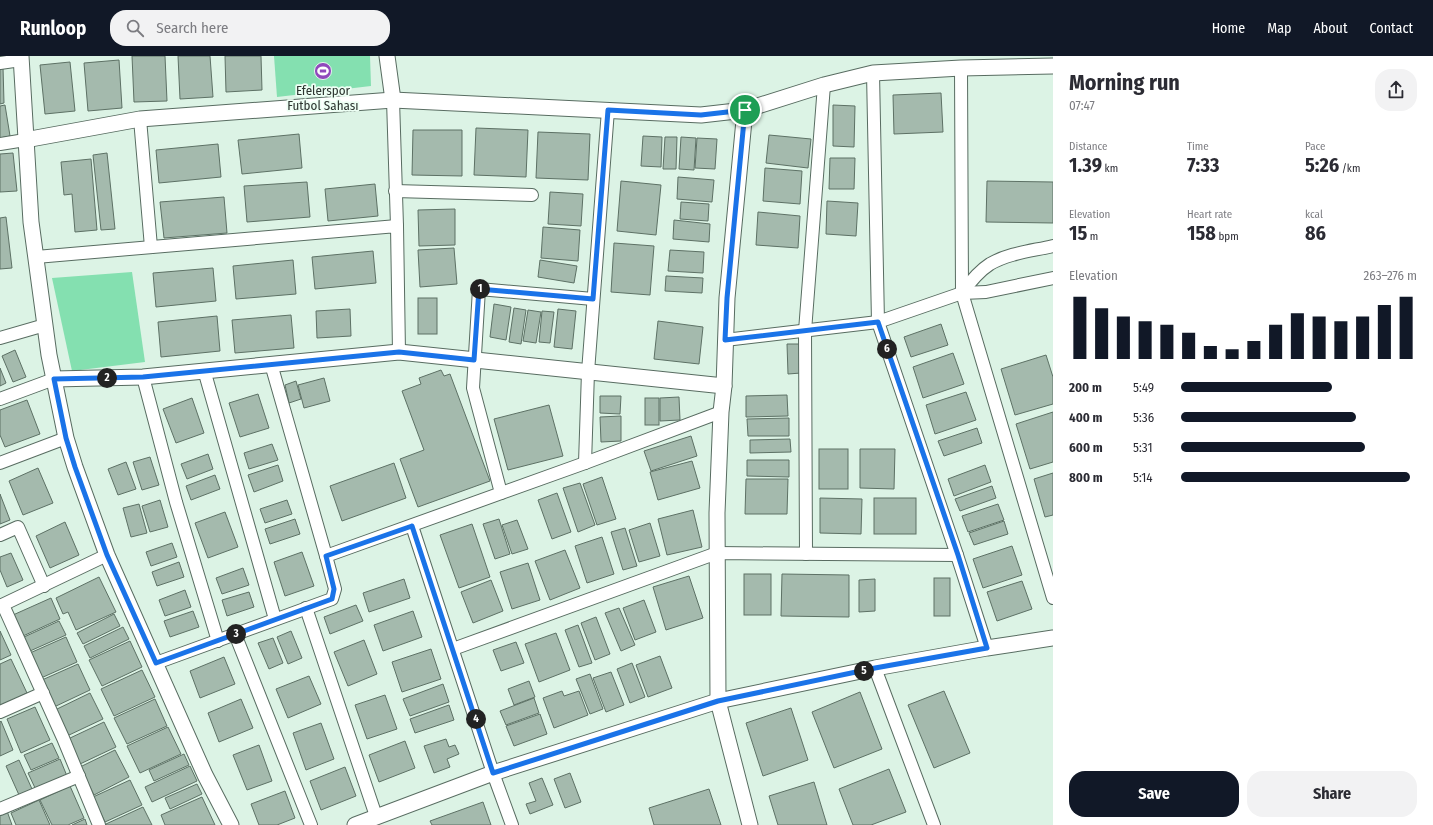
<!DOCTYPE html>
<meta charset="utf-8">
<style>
body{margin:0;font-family:"Fira Sans Condensed",sans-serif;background:#f2f2f3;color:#2b2b33;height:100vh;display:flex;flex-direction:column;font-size:15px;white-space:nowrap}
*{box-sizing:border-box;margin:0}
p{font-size:13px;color:#7c7c81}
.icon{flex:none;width:22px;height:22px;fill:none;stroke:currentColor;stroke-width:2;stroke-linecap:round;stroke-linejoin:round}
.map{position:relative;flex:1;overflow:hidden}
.sheet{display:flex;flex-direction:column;background:#fff;width:380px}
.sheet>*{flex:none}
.pin{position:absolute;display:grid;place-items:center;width:34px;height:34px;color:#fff;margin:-17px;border:2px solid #fff;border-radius:50%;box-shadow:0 1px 4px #0007}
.km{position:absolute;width:20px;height:20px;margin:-10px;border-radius:50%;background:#222;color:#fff;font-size:11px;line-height:20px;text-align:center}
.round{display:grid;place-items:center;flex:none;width:42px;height:42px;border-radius:16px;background:#f2f2f3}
.head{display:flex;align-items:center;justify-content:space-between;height:68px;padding:0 16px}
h1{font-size:22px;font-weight:700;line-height:30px}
.metrics{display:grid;grid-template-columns:repeat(3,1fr);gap:6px;height:68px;padding:4px 16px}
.metrics div{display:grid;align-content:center}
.metrics b{font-size:20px;font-weight:700}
.metrics small{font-size:11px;font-weight:400}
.metrics p{font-size:11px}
.chart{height:112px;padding:8px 16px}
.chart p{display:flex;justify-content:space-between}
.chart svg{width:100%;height:72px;margin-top:4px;stroke:#111827;stroke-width:6}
.cta{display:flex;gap:8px;margin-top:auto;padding:8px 16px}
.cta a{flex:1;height:46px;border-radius:16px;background:#111827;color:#fff;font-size:16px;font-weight:700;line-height:46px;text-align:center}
.cta a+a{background:#f2f2f3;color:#2b2b33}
ul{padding:0 16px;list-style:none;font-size:13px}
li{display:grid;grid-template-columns:64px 48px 1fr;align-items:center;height:30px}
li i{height:10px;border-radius:5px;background:#111827}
header{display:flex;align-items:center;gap:24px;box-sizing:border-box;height:56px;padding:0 20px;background:#111827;color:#fff}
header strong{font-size:19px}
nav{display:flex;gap:22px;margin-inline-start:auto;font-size:14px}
.search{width:280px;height:36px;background:#f2f2f3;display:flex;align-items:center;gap:10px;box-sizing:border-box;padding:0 14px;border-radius:16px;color:#7c7c81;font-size:15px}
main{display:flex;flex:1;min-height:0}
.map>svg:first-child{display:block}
</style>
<header>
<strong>Runloop</strong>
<div class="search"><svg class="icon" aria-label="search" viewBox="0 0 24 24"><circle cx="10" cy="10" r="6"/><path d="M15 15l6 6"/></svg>Search here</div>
<nav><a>Home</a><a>Map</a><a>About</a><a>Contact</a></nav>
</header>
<main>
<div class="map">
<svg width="1053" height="769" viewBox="0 0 1053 769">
<rect width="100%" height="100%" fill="#dcf3e5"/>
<g fill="#84e0b0">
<polygon points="274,0 370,0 371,30 277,41"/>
<polygon points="132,216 145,306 72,315 52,222"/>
</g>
<g fill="#a4baad" stroke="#5d7165">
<polygon points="132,0 165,0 167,45 134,46"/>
<polygon points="178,0 210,0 213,41 180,43"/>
<polygon points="225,0 261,0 262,34 226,36"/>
<polygon points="119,4 122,52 88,55 84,7"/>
<polygon points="70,6 75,55 45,58 40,9"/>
<polygon points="3,11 4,47 0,48 0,12"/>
<polygon points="941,37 943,76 894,78 893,39"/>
<polygon points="5,49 10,80 0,82 0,50"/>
<polygon points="833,49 855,50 854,91 833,90"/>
<polygon points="476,72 528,74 526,121 474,119"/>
<polygon points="413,74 462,74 462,120 412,119"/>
<polygon points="538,76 590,78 588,124 536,122"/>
<polygon points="299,78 302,112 242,118 238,84"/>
<polygon points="769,79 811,83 808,112 766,107"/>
<polygon points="643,80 662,81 661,111 641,110"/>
<polygon points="665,81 677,81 676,113 663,113"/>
<polygon points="681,81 696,82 694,114 679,113"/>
<polygon points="697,82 717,83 715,113 695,112"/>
<polygon points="218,88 221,121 159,127 156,94"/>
<polygon points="13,97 17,135 0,136 0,98"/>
<polygon points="107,97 115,173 101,174 93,99"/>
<polygon points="830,102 855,102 854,133 829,133"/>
<polygon points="91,103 97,174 75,176 72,138 64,139 61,106"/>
<polygon points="765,112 802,115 800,148 763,145"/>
<polygon points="678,121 714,124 712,146 677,143"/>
<polygon points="621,125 661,129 656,179 617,175"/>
<polygon points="987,125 1053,126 1053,167 986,166"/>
<polygon points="307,126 310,161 247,166 244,130"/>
<polygon points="375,128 378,160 328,165 325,133"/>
<polygon points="550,136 583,138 581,170 548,168"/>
<polygon points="224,141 227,177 164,182 160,146"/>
<polygon points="827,145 858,147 856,180 826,178"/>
<polygon points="681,146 709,148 708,165 680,163"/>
<polygon points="455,153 455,189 419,190 418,154"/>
<polygon points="758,156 800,160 798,192 756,189"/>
<polygon points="6,161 12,212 0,213 0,162"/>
<polygon points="674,164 710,168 709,186 673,183"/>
<polygon points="543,171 580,174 578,205 541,202"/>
<polygon points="614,187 654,190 650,239 611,236"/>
<polygon points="454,192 457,228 420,231 418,194"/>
<polygon points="670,194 704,196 703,217 668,215"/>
<polygon points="373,195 376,227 315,233 312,201"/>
<polygon points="293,204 296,238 236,243 233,210"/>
<polygon points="540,204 577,210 574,227 538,221"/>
<polygon points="213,212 216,245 156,251 153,217"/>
<polygon points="666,220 703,222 702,237 665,235"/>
<rect x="418" y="242" width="19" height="36"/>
<polygon points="494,248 511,251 506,284 490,281"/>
<polygon points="514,252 526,254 521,288 509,286"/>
<polygon points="350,253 351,280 317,282 316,255"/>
<polygon points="558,253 576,255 572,293 554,291"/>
<polygon points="528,254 541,256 536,287 523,285"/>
<polygon points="542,255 554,256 550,287 539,286"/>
<polygon points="291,259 294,292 235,297 232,264"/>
<polygon points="217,260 220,295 161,301 158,266"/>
<polygon points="658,265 703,271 699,308 654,303"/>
<polygon points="941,268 948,289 911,301 904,281"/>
<polygon points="787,288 800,288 801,317 788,318"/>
<polygon points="15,294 26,321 13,326 2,300"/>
<polygon points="953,297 964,328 923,342 913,311"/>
<polygon points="1046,299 1053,321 1053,348 1015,359 1001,313"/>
<polygon points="0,312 6,327 0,330"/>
<polygon points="441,314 444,320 450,318 490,425 418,451 400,403 424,394 402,335 421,328 419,322"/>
<polygon points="324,322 330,345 304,352 298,329"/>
<polygon points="296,325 301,343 289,347 285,329"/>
<polygon points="966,336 976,364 935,378 926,349"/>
<polygon points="258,338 269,372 240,381 229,347"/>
<polygon points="787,339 788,360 746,361 746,340"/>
<polygon points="600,340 621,340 620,358 600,357"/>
<polygon points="679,341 680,364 660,365 660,342"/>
<polygon points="192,342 204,377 176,387 163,353"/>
<rect x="645" y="342" width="14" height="27"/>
<polygon points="27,344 40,378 5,391 0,379 0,354"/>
<polygon points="549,349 563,400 508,414 494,363"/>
<polygon points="1053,356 1053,406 1030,413 1016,368"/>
<polygon points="621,360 621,385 601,386 600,361"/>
<polygon points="789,362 789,380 748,380 747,363"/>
<polygon points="977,372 982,387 944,400 938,385"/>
<polygon points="691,380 697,400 651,415 644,395"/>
<polygon points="790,383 791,396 750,397 750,384"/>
<polygon points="272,388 278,404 249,413 244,397"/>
<rect x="819" y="393" width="29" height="40"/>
<polygon points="860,393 895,393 894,433 860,432"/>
<polygon points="208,398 213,413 187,423 181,408"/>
<polygon points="150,401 159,429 142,434 133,406"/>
<polygon points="747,404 789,404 789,421 747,420"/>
<polygon points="692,405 700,432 658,444 650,416"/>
<polygon points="126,406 136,433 118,439 108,413"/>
<polygon points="394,407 406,442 342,465 330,430"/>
<polygon points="278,409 283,425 254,436 248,419"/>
<polygon points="985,409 991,426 954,440 948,423"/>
<polygon points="38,412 53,447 23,459 9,425"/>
<polygon points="1053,417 1053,459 1045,461 1034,423"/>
<polygon points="215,419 220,433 191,444 186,430"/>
<polygon points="602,421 616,463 597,469 583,428"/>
<polygon points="746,423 788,423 787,458 745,458"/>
<polygon points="580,427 595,469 578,476 563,432"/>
<polygon points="992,430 996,442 960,455 955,443"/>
<polygon points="557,437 571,476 552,483 538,444"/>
<polygon points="0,438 10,464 0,468"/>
<polygon points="820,442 862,443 861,478 820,477"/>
<rect x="874" y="442" width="42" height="36"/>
<polygon points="160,444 168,471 150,476 142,450"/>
<polygon points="287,444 292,458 265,467 260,453"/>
<polygon points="139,448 147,477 131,481 123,452"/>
<polygon points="998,448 1004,464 968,476 962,460"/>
<polygon points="693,454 702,491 667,499 658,463"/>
<polygon points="225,456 238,491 208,502 195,467"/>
<polygon points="295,463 300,478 270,488 265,473"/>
<polygon points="499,463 510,498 495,503 483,468"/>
<polygon points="517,464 528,493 512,498 502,469"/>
<polygon points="1004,465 1008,478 974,489 969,477"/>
<polygon points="65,466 79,499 50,512 36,480"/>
<polygon points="650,467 660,500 639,506 629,474"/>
<polygon points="472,468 490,521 459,532 440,479"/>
<polygon points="625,472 637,510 623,514 611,476"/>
<polygon points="602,481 614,518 587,527 575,490"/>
<polygon points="172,487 177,501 151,510 146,496"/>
<polygon points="1012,490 1022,519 983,532 973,503"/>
<polygon points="565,494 580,532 550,544 535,505"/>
<polygon points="302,496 314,530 285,540 274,506"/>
<polygon points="11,497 23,524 7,531 0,514 0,501"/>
<polygon points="179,506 184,521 157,530 152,516"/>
<polygon points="528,507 540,544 512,553 500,516"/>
<polygon points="243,512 249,529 222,538 216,522"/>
<rect x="744" y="518" width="27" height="41"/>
<polygon points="782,518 849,519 849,561 781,560"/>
<polygon points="689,520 703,562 666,574 653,531"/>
<polygon points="99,521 116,556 76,574 68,556 63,558 56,542"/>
<rect x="934" y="522" width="16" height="38"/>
<polygon points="404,523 410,542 369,556 363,537"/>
<polygon points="875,523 875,555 859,556 859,524"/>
<polygon points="491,524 503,555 473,567 461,536"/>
<polygon points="1022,525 1032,553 997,565 987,536"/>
<polygon points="185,534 191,551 165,560 159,544"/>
<polygon points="249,536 254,551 227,560 222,544"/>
<polygon points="51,542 60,563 23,580 13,559"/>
<polygon points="644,544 656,576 635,584 623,552"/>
<polygon points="356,549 363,565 330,578 324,561"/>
<polygon points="619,552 635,589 621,595 605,557"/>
<polygon points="193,555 199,571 170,581 164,565"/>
<polygon points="413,555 422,581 383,595 374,569"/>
<polygon points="114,558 120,570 83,588 77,577"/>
<polygon points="596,561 610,598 595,604 581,567"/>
<polygon points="59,565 66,579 30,595 24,581"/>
<polygon points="578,569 592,607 579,611 565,574"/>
<polygon points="123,571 129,583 90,602 84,590"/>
<polygon points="0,575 11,599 0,604"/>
<polygon points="291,575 302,602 288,608 277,581"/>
<polygon points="556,577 570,614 539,626 525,588"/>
<polygon points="66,581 77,606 41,622 30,597"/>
<polygon points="273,582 283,607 269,613 258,587"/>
<polygon points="364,584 377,618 348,630 334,596"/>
<polygon points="130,585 142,611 102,630 89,604"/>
<polygon points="516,586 524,607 501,615 493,594"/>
<polygon points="431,593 441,623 402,636 392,606"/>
<polygon points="660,600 672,632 648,641 636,609"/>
<polygon points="224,601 235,628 200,642 190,615"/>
<polygon points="11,603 27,637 0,650 0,608"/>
<polygon points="632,607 645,641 630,647 617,613"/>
<polygon points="78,608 90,634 54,651 42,624"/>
<polygon points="142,614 155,641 114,660 101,633"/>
<polygon points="611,616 624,649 606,656 593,622"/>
<polygon points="590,618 603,653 590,658 576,623"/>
<polygon points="309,620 321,648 288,662 276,633"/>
<polygon points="529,625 535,641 514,649 508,633"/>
<polygon points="443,628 449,646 410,660 403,643"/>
<polygon points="562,635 564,640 579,635 588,659 554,672 543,642"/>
<polygon points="944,635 970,697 934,712 908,649"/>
<polygon points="860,636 882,693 834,712 812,656"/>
<polygon points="90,637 103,663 67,680 55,654"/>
<polygon points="385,639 397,673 367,683 355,649"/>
<polygon points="534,642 539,657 506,669 500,655"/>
<polygon points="155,643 167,670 127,688 114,662"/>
<polygon points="241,643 253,672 219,686 208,657"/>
<polygon points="449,649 454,664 415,677 410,663"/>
<polygon points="35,651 50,684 21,697 7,663"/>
<polygon points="791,652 808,704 763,720 746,667"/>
<polygon points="540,658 547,678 514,690 506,670"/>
<polygon points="1,665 13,694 0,700 0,666"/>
<polygon points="104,666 116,691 80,708 68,683"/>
<polygon points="321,667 334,703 306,714 293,677"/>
<polygon points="168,671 181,698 140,717 127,690"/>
<polygon points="446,683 449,691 455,689 459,698 447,703 450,711 434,717 424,690"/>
<polygon points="405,685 415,712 379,726 369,699"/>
<polygon points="52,687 59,702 31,714 24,699"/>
<polygon points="259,689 272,725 247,734 233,699"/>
<polygon points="115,694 129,721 94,739 80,711"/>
<polygon points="184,698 189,709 154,725 149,714"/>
<polygon points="60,703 67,720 36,734 28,717"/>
<polygon points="19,704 32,733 19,739 6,710"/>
<polygon points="190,710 197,725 152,746 145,731"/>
<polygon points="345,711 356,740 321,754 310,725"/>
<polygon points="889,713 906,756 871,769 853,769 839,733"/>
<polygon points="570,717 581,746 565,752 554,723"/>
<polygon points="542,722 553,749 530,758 526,748 536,745 529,727"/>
<polygon points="130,724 142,749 105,766 93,741"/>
<polygon points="814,726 827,769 778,769 769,740"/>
<polygon points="197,728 202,738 170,753 165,742"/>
<polygon points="70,730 84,762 68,769 52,769 40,744"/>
<polygon points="709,733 721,769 654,769 649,752"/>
<polygon points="285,735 295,762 277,769 259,769 251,748"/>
<polygon points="202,741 215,769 165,769 161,759"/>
<polygon points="39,744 50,769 16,769 11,757"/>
<polygon points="483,746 491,769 432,769 430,765"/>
<polygon points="143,751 152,769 106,769 106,768"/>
<polygon points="7,755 12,769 0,769 0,758"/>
<polygon points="85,763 87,769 72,769"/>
</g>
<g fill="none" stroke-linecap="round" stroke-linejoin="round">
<g stroke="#586c61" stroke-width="14">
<g id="minor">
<polyline points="0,7 21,4"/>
<polyline points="961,12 962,237 1053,542"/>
<polyline points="873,17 878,266 957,499 987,592"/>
<polyline points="393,44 397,170"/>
<polyline points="140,63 151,191"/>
<polyline points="0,88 25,84"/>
<polyline points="395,135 532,139"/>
<polyline points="36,201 397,170 399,296"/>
<path d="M962,237C970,226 979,215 990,208C1009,197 1032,195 1053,190"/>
<polyline points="0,282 45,269"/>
<polyline points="725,284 878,266 962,237 986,236 1053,222"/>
<polyline points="204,314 275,563"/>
<polyline points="143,321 176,446 218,585"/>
<polyline points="0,343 54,323"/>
<polyline points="0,407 66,382"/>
<polyline points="585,407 588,316 608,54"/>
<polyline points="501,437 473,332 479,233 593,243"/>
<polyline points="412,470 493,717 512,769"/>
<polyline points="0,479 18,471 44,530"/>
<polyline points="806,498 805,275 824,29"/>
<polyline points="326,500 585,407 721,356"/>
<polyline points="3,549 63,682 99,769"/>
<polyline points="0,550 107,499"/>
<polyline points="306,552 376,760"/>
<polyline points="235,578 311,769"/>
<polyline points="453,593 717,497 957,499"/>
<polyline points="156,607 332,543 335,533 326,500 271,308"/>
<polyline points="875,612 934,769"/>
<polyline points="0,656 43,637"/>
<polyline points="0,753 79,720"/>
</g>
</g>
<g stroke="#586c61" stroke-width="17">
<g id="tertiary">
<polyline points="21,0 31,166 49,299 66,382 75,411 107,499 205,719 231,769"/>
<polyline points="387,0 393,44"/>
<polyline points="745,54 727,242 724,330 721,356 717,457 718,645 750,769"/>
<polyline points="25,84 140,63 393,44 701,59 745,54 824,29 873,17 961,12 1053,10"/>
<polyline points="54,323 143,321 399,296 724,330"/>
<polyline points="355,769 493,717 718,645 875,612 987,592 1053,582"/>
</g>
</g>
<use href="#minor" stroke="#fff" stroke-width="12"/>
<use href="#tertiary" stroke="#fff" stroke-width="15"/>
</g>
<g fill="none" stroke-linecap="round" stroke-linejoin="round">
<g stroke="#fff" stroke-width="8">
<polygon id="route" points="608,54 701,59 745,54 727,242 725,284 878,266 958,499 987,592 875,612 718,645 493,717 412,470 326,500 334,533 332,543 156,607 107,499 75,411 66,382 54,323 143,321 399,296 474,304 479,233 593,243"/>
</g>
<use href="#route" stroke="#1a73e8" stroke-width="5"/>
</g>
<defs>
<g id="stadium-disc" transform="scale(0.9)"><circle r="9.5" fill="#9049bc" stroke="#edfff4"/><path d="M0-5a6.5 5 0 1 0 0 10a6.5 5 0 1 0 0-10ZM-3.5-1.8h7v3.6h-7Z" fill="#fff"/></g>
</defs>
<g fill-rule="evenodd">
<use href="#stadium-disc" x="323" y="15"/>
</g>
<g text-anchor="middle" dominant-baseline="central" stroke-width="3.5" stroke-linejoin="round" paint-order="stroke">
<g font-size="13" fill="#2d3530" stroke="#edfff4">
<text x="323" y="34">Efelerspor<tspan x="323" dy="15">Futbol Sahası</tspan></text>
</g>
</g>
</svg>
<div class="pin" style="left:745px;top:54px;background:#1e9e55"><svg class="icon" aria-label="arrive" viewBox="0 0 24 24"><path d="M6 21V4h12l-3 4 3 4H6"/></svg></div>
<b class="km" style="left:480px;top:233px">1</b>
<b class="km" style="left:107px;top:322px">2</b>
<b class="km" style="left:236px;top:578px">3</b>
<b class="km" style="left:476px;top:663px">4</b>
<b class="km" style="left:864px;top:615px">5</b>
<b class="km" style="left:887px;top:293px">6</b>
</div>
<section class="sheet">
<div class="head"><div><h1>Morning run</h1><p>07:47</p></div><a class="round"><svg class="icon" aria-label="share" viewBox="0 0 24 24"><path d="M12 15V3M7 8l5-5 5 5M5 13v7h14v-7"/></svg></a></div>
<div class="metrics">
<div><p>Distance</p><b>1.39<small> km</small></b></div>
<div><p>Time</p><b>7:33</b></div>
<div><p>Pace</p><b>5:26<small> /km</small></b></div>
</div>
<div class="metrics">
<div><p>Elevation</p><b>15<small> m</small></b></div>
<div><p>Heart rate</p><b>158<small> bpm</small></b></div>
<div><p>kcal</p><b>86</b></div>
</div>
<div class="chart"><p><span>Elevation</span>263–276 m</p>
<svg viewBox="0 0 160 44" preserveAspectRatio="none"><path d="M5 44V6M15 44V13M25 44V18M35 44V21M45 44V23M55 44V28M65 44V36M75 44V38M85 44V33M95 44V23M105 44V16M115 44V18M125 44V21M135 44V18M145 44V11M155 44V6"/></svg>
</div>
<ul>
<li><b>200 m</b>5:49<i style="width:64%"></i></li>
<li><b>400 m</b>5:36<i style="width:74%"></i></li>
<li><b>600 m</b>5:31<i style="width:78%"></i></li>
<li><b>800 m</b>5:14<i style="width:97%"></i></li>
</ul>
<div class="cta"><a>Save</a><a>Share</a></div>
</section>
</main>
